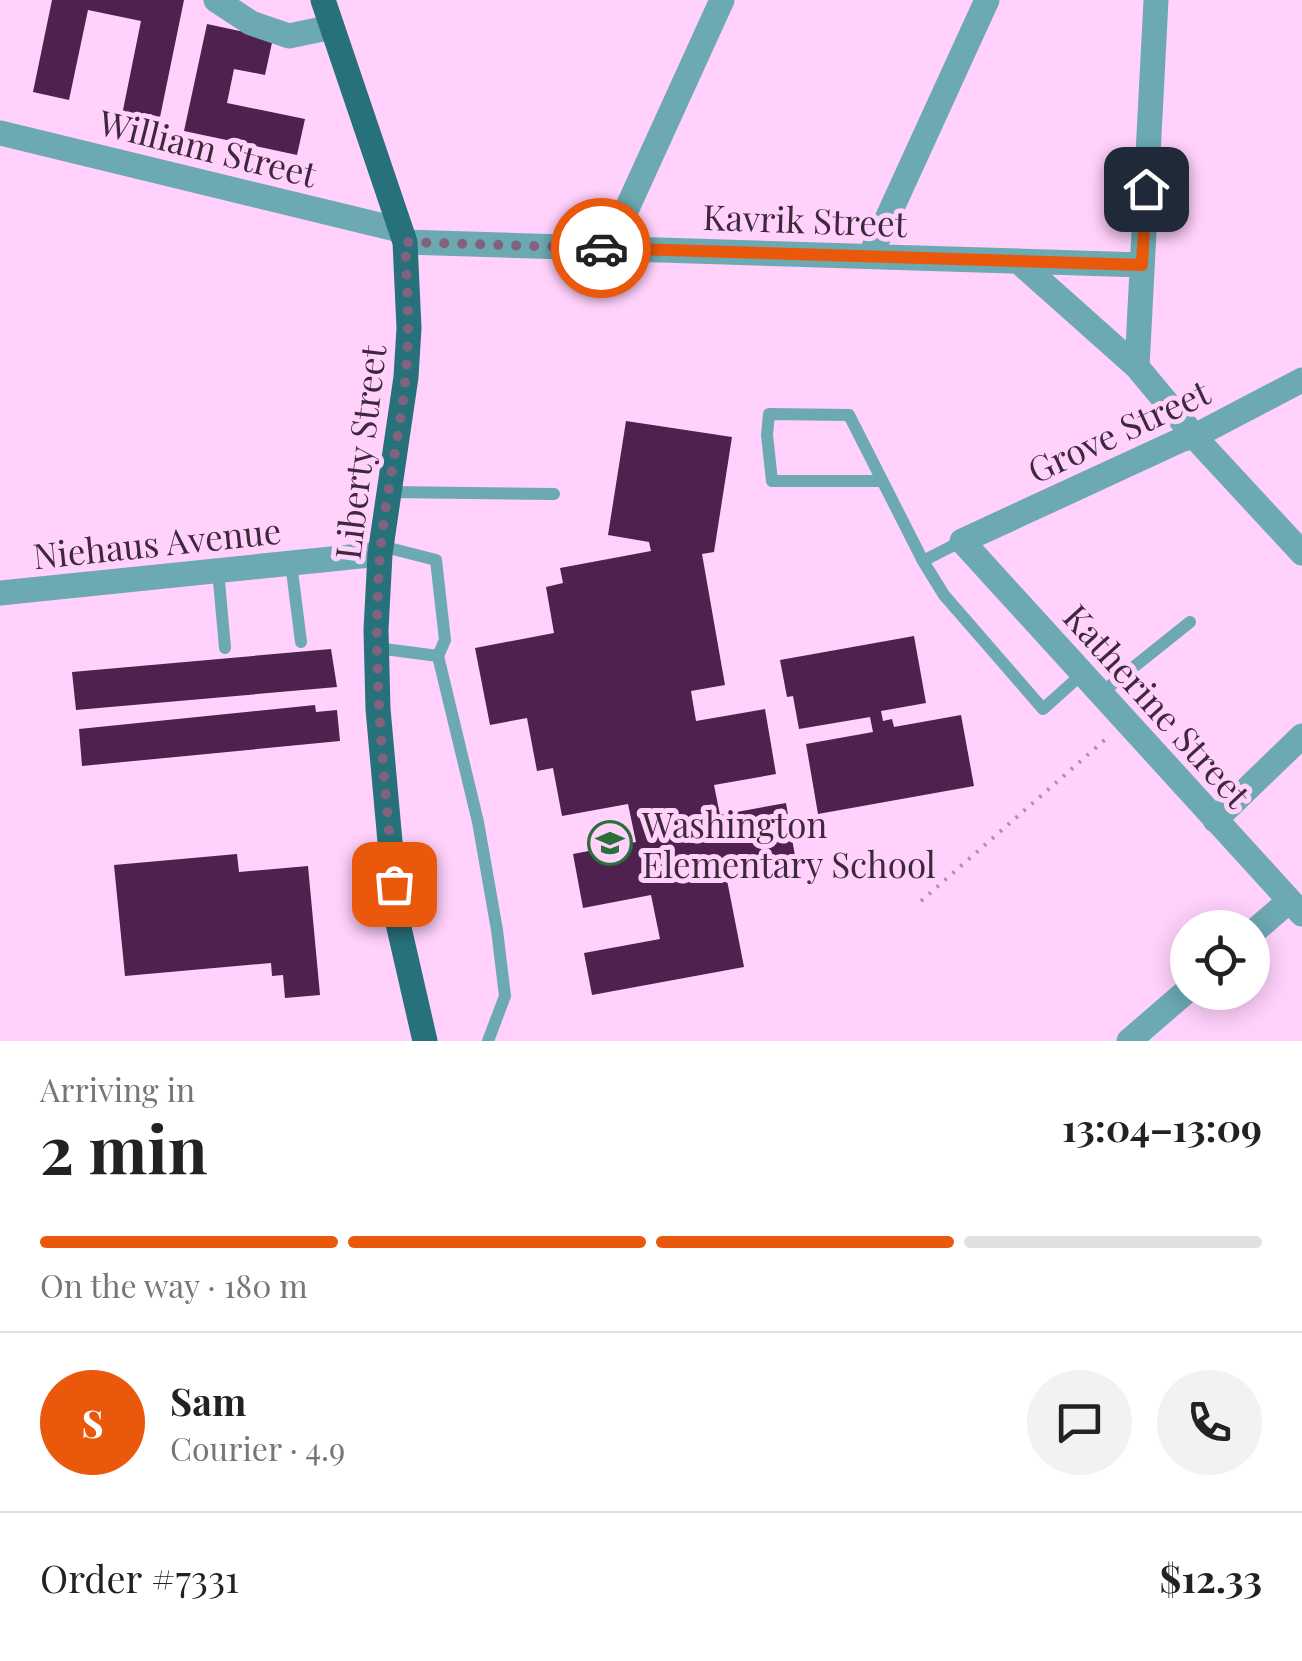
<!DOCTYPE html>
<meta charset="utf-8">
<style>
body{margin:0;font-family:"Playfair Display",serif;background:#f2f2f2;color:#222;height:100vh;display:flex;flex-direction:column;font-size:38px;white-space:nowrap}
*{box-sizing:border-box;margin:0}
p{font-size:32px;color:#767676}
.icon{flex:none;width:55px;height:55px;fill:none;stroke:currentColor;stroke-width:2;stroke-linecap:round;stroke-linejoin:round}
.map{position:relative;height:1041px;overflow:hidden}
.side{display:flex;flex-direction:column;background:#fff;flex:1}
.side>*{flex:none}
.controls{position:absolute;left:1170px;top:910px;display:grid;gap:20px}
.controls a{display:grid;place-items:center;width:100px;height:100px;border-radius:50%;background:#fff;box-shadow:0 5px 25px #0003;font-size:50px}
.pin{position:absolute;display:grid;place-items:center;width:85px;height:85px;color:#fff;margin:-42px;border-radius:20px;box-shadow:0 5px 15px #0006}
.courier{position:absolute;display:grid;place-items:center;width:100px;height:100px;margin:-50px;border:8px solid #ea580c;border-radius:50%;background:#fff;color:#222;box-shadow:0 2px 12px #0007}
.overview em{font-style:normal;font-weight:700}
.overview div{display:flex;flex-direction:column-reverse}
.overview{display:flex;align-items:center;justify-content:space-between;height:170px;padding:0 40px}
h1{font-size:65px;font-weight:700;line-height:75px}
.bar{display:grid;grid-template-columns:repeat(4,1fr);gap:15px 10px;align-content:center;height:120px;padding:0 40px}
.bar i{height:12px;border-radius:8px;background:#e0e0e0}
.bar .current{background:#ea580c}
.bar p{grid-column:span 4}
.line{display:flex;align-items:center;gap:25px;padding:0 40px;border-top:2px solid #e0e0e0}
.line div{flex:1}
.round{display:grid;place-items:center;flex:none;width:105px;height:105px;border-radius:52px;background:#f2f2f2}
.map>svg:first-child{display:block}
</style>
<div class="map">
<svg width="1302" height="1041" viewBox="0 0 1302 1041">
<rect width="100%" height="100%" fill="#ffd1fb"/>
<path fill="#4f214e" d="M52 0H184L159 122 122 115 141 21 88 10 69 100 33 92Z
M207 24 273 38 265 75 234 69 227 103 305 119 297 155 184 131Z
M626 421 732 437 714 552 702 554 725 685 691 691 696 721 765 709 776 774 714 785 720 815 786 803 797 868 727 880 744 967 592 995 584 953 660 939 651 895 583 908 573 854 636 842 628 804 562 816 553 768 537 771 527 718 490 725 475 648 554 633 546 587 563 583 560 568 651 551 649 542 608 535Z
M914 636 926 703 881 711 883 721 892 719 894 727 961 715 974 786 818 814 806 744 873 732 870 717 799 729 793 696 787 697 780 660Z
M331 649 337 687 76 710 72 672Z
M315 705 316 712 337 710 340 741 82 766 79 729Z
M237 854 239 872 308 866 320 995 285 998 283 975 272 976 271 963 125 976 114 865Z"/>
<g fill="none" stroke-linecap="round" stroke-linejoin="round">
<path stroke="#b08cad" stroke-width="4" stroke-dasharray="2.5 8" stroke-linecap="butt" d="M921 901 1108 737"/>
<path stroke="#6ca9b3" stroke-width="12" d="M881 481H772L767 435 769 414 849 415 923 561 962 541
M388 492 554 494
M381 546 436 560 445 640 438 656 478 822 497 930 505 996 488 1041
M923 561 944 595 1043 709 1082 674
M291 563 301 642
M218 570 225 648
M377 648 438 656
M1100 694 1190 622"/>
<path stroke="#6ca9b3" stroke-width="25" d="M216 0 251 23 289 36 332 27
M1156 0 1137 367 1202 445 1302 553
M0 133 400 230
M405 242 1142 265
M609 248 722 0
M870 256 987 0
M1018 261 1137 367
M1302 380 1195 436 1183 439 962 541 1302 914
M0 593 380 554
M1215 820 1302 736
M1252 933 1289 901
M1129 1041 1188 990"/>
<path stroke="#27717b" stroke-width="25" d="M323 0 405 242 409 328 406 377 380 554 376 630 378 709 397 919 425 1041"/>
</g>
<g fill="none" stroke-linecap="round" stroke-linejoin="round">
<path stroke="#82637f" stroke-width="10" stroke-dasharray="0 18" d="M394 884C384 774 371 665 380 555 385 494 401 434 406 373 410 329 407 286 405 242L601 248"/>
<path stroke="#ea580c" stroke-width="12" d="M601 248 1142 265 1146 189"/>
</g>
<defs>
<g id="school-ring" transform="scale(2.25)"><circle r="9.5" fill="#ffd1fb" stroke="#2b6f3a" stroke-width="1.5"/><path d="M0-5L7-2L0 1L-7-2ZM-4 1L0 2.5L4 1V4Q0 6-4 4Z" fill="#2b6f3a"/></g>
</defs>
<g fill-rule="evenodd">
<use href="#school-ring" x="610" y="843"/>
</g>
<g text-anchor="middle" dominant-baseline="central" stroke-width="10" stroke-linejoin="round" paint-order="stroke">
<g font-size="35" fill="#3e283c" stroke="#ffd1fb">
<text transform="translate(208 147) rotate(14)">William Street</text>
<text transform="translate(805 219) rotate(2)">Kavrik Street</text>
<text transform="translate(1118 430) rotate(-25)">Grove Street</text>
<text transform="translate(359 452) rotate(-83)">Liberty Street</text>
<text transform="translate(157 542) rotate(-6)">Niehaus Avenue</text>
<text transform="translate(1158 705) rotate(48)">Katherine Street</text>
</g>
<g font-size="35" fill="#3e283c" stroke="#ffd1fb" text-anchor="start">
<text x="642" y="823">Washington<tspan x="642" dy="40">Elementary School</tspan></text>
</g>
</g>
</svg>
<div class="controls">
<a><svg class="icon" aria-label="locate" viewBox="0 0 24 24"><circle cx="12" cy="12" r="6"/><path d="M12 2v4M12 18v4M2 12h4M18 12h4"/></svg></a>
</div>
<div class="pin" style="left:394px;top:884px;background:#ea580c"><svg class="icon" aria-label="bag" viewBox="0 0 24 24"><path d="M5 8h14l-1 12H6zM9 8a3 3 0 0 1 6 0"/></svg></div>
<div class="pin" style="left:1146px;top:189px;background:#1f2937"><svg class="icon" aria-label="home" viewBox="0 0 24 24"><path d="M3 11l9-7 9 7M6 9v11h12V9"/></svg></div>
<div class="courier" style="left:601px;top:248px"><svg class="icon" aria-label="car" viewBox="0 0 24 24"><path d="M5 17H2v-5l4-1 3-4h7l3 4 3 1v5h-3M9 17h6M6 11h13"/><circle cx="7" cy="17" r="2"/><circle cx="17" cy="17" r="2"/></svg></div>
</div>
<section class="side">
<div class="overview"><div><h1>2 min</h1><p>Arriving in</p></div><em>13:04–13:09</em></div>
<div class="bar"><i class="current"></i><i class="current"></i><i class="current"></i><i></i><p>On the way · 180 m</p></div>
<div class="line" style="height:180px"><b class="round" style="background:#ea580c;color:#fff">S</b><div><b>Sam</b><p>Courier · 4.9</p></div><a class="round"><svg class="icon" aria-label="chat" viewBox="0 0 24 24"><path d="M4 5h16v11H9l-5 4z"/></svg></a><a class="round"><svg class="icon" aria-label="phone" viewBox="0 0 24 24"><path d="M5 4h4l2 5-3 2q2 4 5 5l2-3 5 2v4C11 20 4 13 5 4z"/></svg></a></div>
<div class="line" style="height:130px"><div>Order #7331</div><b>$12.33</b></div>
</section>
